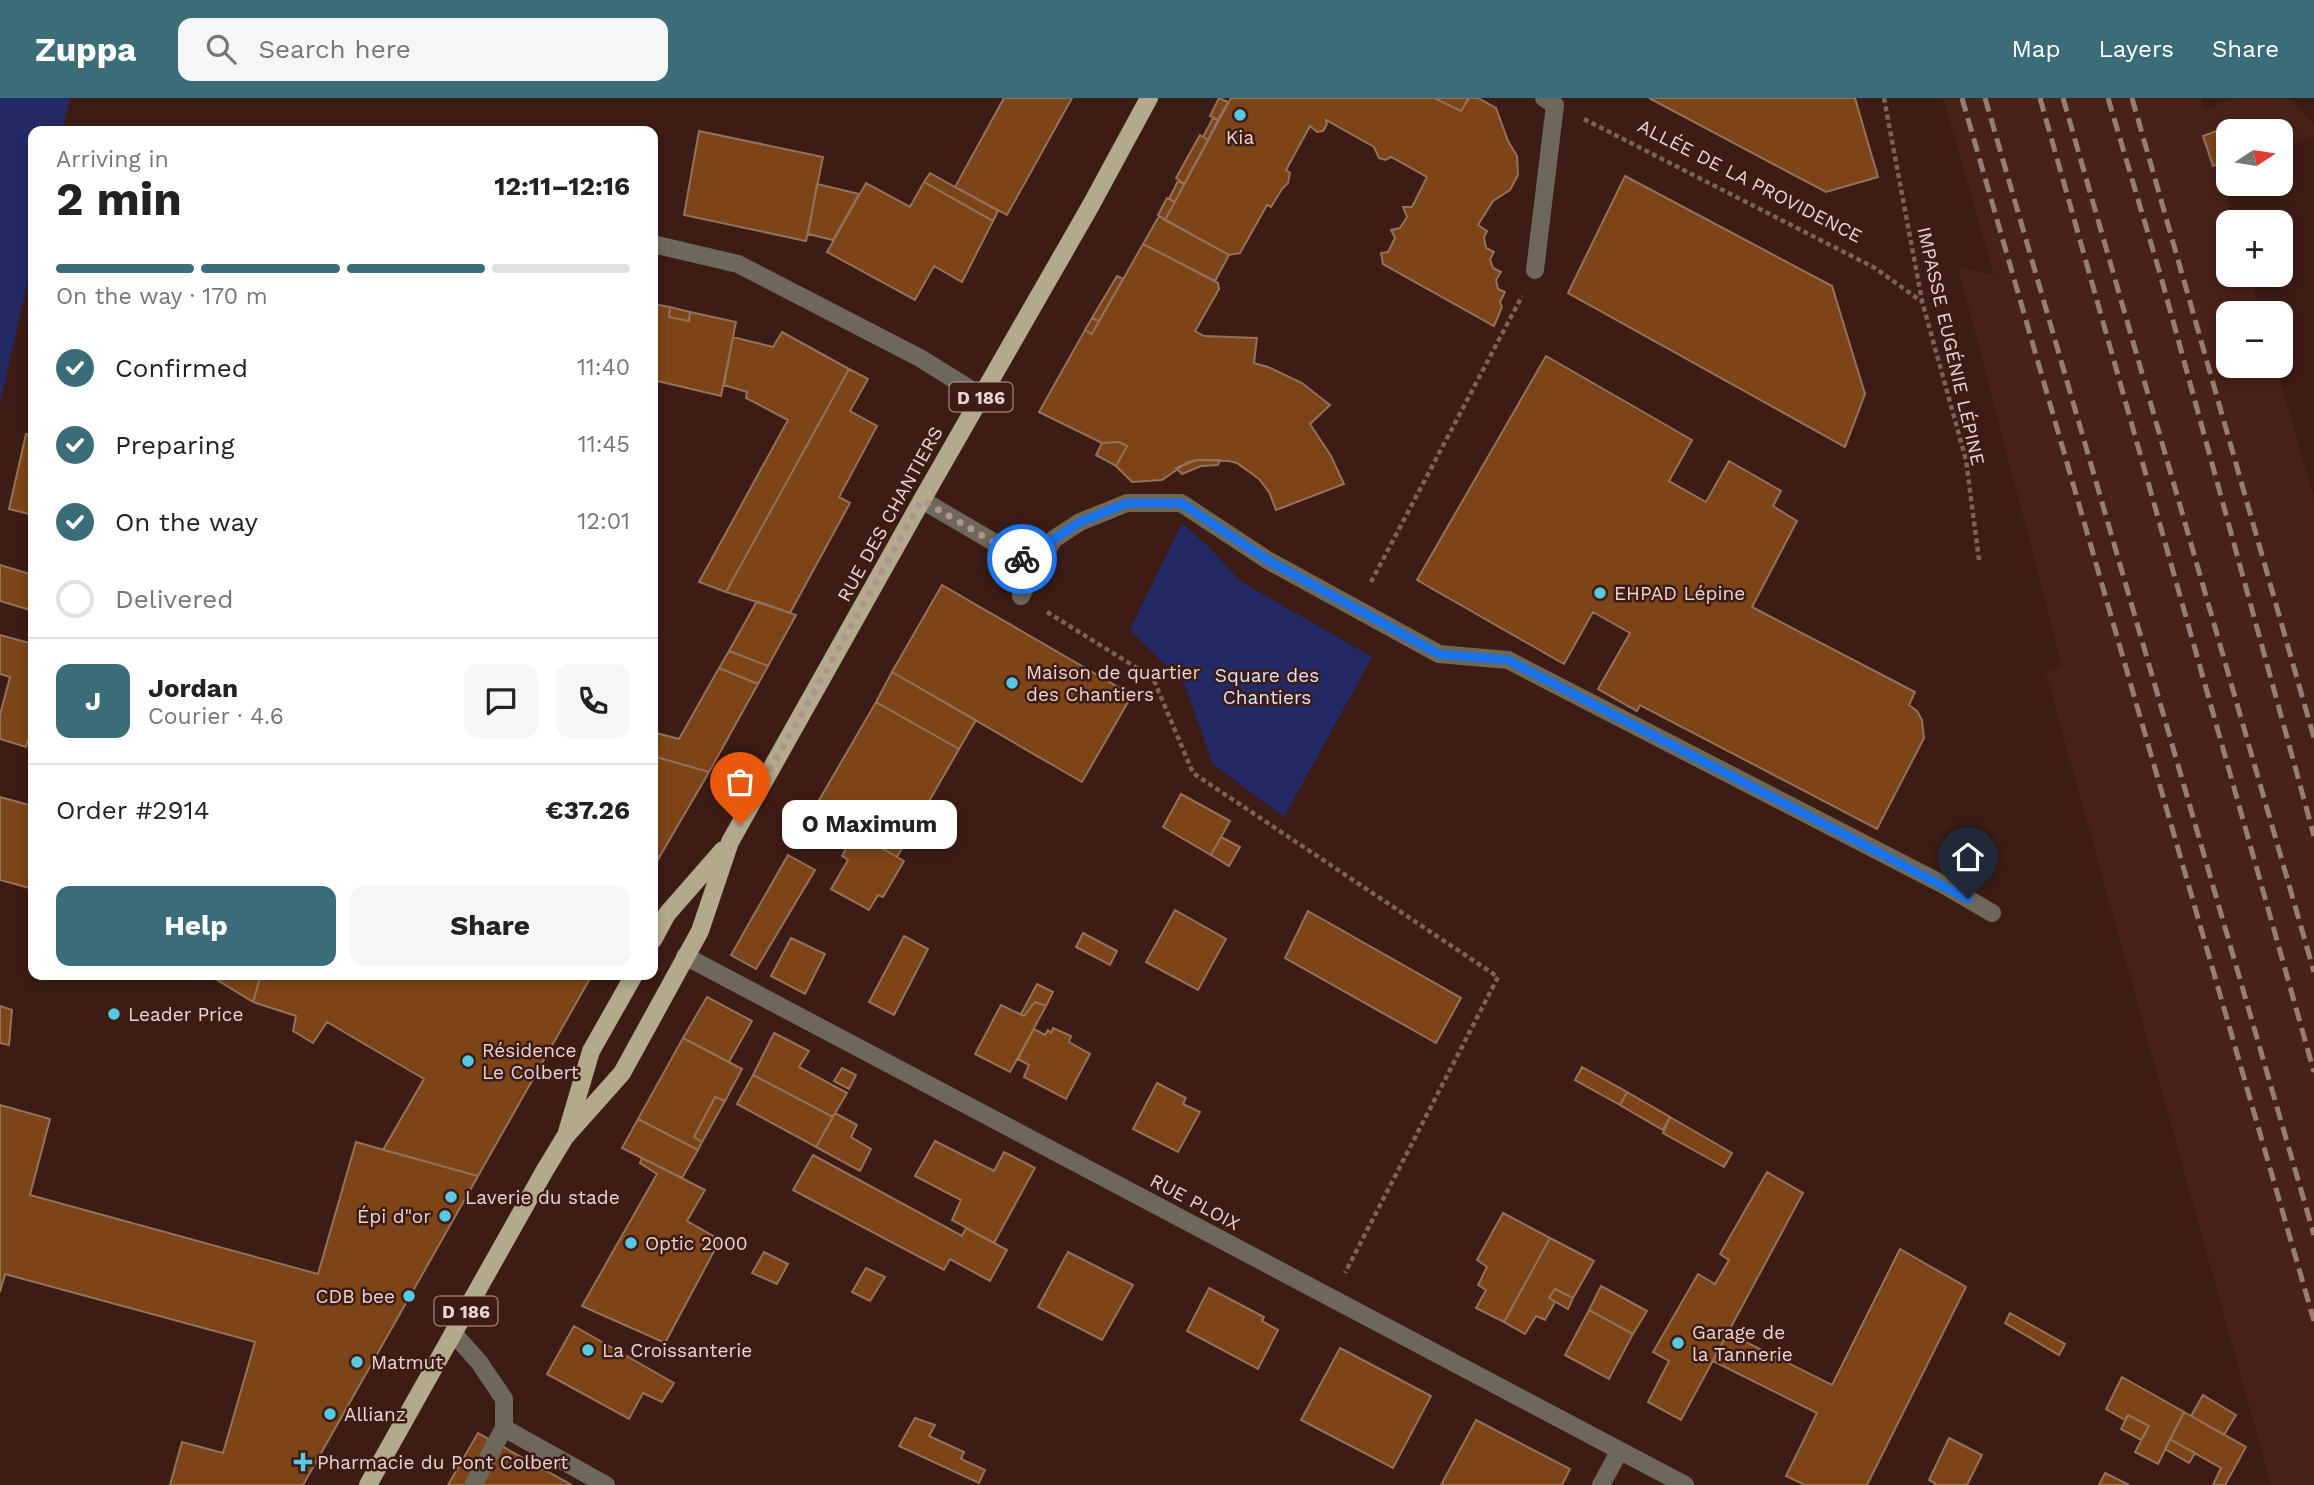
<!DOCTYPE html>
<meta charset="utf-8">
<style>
body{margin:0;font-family:"Work Sans",sans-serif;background:#f6f6f6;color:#222;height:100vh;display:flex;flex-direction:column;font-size:26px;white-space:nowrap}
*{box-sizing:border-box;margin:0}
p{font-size:23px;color:#767676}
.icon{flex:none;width:38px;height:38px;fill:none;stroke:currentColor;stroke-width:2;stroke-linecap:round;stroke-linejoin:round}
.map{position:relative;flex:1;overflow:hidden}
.sheet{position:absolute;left:28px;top:28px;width:630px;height:854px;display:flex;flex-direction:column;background:#fff;border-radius:14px;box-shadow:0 4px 10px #0003}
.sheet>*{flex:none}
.needle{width:46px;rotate:78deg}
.fabs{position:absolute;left:2216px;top:21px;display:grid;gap:14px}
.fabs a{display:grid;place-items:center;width:77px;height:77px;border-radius:14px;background:#fff;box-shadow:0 4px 10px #0003;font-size:35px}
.pin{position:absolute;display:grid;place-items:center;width:60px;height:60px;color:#fff;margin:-72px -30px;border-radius:50% 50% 50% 0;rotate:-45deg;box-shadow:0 0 7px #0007}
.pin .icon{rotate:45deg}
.courier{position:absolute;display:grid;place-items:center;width:70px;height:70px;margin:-35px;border:5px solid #1a73e8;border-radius:50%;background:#fff;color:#222;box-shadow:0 2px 9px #0007}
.bubble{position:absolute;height:49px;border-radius:14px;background:#fff;box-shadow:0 4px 10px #0003;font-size:23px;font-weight:700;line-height:49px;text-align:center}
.summary em{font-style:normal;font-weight:700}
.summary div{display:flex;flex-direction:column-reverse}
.summary{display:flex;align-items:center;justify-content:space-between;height:119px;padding:0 28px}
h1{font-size:46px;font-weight:700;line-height:52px}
.bar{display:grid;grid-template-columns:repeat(4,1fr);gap:10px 7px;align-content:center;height:84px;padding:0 28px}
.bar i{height:9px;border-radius:5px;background:#e0e0e0}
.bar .on{background:#3a6d78}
.bar p{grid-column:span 4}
.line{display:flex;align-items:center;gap:18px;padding:0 28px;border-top:2px solid #e0e0e0}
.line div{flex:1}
.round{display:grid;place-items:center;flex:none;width:74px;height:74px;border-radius:14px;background:#f6f6f6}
ol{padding:0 28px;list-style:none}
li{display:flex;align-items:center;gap:21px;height:77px}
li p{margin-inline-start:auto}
li .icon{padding:7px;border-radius:50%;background:#3a6d78;color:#fff;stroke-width:4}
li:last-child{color:#767676}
li i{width:38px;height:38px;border:4px solid #e0e0e0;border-radius:50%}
.button{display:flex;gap:14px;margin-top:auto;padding:14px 28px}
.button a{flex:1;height:80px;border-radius:14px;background:#3a6d78;color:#fff;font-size:28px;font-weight:700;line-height:80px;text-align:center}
.button a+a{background:#f6f6f6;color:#222}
header{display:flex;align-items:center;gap:42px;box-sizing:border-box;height:98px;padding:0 35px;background:#3a6d78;color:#fff}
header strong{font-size:33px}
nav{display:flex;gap:38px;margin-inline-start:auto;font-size:24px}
.search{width:490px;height:63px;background:#f6f6f6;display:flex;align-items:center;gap:18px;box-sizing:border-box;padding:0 24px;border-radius:14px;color:#767676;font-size:26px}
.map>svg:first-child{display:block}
</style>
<header>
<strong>Zuppa</strong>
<div class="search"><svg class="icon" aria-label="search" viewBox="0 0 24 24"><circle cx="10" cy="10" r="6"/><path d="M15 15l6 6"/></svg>Search here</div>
<nav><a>Map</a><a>Layers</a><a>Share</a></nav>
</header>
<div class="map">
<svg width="2314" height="1387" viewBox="0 0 2314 1387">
<rect width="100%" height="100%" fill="#3c1c15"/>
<path fill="#482118" d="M1943 0H2201L2205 12 2234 0H2283L2292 3 2314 26V38L2280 52V33H2228V73L2220 76 2234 124H2228V177H2249L2260 215H2228V268H2276L2314 400V1387H2271L2046 576 2062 568 1958 169 1994 177Z"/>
<path fill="#232a66" d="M0 0H70L62 33H33V159L0 305Z
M1182 425 1207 447 1240 483 1372 559 1284 719 1213 666 1184 585 1130 532Z"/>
<path fill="#7d4417" stroke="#93725c" stroke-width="2" d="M1004 0H1072L1007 117 955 89Z
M1219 0 1228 4 1218 22 1210 18Z
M1231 0H1434L1461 13 1469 0H1478L1496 10 1508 43 1517 58 1518 77 1510 92 1493 103 1478 127 1487 133 1484 139 1486 150 1494 154 1490 161 1493 170 1501 174 1496 182 1498 191 1505 194 1500 204 1502 209 1494 228 1383 166 1381 155 1388 154 1395 140 1391 132 1400 130 1407 119 1403 109H1412L1427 79 1391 59 1385 62 1379 60 1374 49 1326 22 1327 26 1323 33 1317 34 1310 28 1286 72 1290 75 1288 85 1282 91 1271 109 1267 107 1240 155 1229 157 1165 122Z
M1434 0H1466L1468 1 1461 13Z
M1649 0H1855L1878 79 1826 94Z
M1213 20 1218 22 1208 42 1203 39Z
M2219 32 2228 63 2213 68 2203 38Z
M699 33 823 59 806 143 684 117Z
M1200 37 1208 42 1184 86 1176 80Z
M930 75 998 113 993 123 924 84Z
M1625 78 1832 188 1865 296 1845 349 1568 195Z
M1178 83 1184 86 1175 104 1169 101Z
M924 84 993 123 962 184 934 168 915 202 827 154 866 85 910 109Z
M817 86 859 96 833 142 808 136Z
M1167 100 1175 104 1165 122 1158 117Z
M1159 118 1229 157 1215 183 1143 146Z
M1143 146 1218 185 1219 191 1195 233 1204 238 1257 240 1254 265 1268 269 1302 285 1330 307 1310 326 1331 358 1344 386 1276 412 1269 394 1259 381 1237 365 1229 363 1197 362 1188 364 1162 382 1132 384 1116 368 1127 348 1119 344 1102 345 1039 314 1085 232 1092 236Z
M1117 178 1123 181 1099 223 1092 220Z
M653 206 670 209 669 219 689 223 690 214 736 224 721 298 653 282Z
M670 209 690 214 689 223 669 219Z
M1092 220 1099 223 1092 236 1085 232Z
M782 234 849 271 726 494 699 484 788 322 746 300 747 294 724 287 733 239 773 249Z
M1546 258 1692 342 1669 383 1706 404 1729 363 1781 393 1773 408 1797 423 1752 509 1915 594 1909 607 1917 613 1922 622 1924 640 1877 731 1640 607 1637 613 1598 591 1630 535 1593 514 1564 566 1417 482Z
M849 271 868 281 850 313 877 328 839 399 850 405 790 515 726 494Z
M26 336 33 338V417L9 411Z
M1119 344 1127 348 1116 368 1096 357 1102 345Z
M1197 362H1220L1218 367 1201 368 1182 376 1176 370Z
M0 467 33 477V513L0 503Z
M942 487 1132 597 1082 684 892 574Z
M757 503 796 517 768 568 729 553Z
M0 537 33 546V624L26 649 0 641V617L10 579 0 576Z
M729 553 768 568 758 586 719 570Z
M719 570 758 586 709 674 653 658V634L679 641Z
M892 574 976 622 959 651 876 604Z
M876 604 959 651 897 759 814 711Z
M653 658 709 674 653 770Z
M1181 696 1230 723 1211 757 1163 729Z
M0 699 33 708V791L0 782Z
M855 735 904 763 883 799 878 797 869 812 831 791 848 762 842 758Z
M1221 739 1240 749 1229 768 1211 757Z
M788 757 815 772 756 871 731 857Z
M1175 812 1226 841 1198 892 1146 864Z
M1308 813 1461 900 1436 945 1285 860Z
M1083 835 1117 853 1110 867 1076 849Z
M904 838 928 851 894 917 869 904Z
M791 840 825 856 805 896 771 878Z
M215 877H261L253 904 214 880Z
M261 877H592L478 1078 383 1052 424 981 327 924 313 945 293 933 296 918 253 904Z
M1037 886 1053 894 1046 908 1035 904 1024 918 1021 916Z
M707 899 752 923 729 964 683 940Z
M1035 904 1046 908 1010 974 975 956 1001 907 1024 918Z
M0 908 12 912 9 947 0 945Z
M1053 930 1071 938 1069 944 1090 956 1066 1001 1024 979 1029 967 1018 961 1034 931 1045 937 1048 932 1051 935Z
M774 935 809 953 799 969 847 995 833 1019 753 977Z
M683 940 742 971 725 1003 715 999 694 1039 702 1044 698 1052 638 1021Z
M1582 969 1627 994 1620 1007 1575 982Z
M842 970 856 977 849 991 834 983Z
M753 977 833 1019 816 1049 737 1006Z
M1157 985 1186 1000 1183 1006 1200 1014 1178 1054 1133 1031Z
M1627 994 1670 1019 1663 1032 1620 1007Z
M715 999 725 1003 702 1044 694 1039Z
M0 1007 50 1021 30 1097 318 1176 356 1044 478 1078 303 1387H170L182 1344 223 1355 255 1244 5 1176 0 1194Z
M835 1015 857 1027 851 1039 871 1051 860 1073 816 1049Z
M1670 1019 1732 1055 1724 1069 1663 1035Z
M638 1021 698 1052 682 1080 622 1050Z
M935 1043 994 1073 1004 1054 1035 1070 994 1145 952 1122 961 1102 915 1078Z
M813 1057 962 1138 966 1130 1007 1152 990 1183 950 1161 944 1172 793 1092Z
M642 1060 705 1092 687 1123 720 1142 665 1245 582 1208 657 1076 640 1065Z
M1767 1074 1803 1095 1681 1322 1648 1304 1669 1263 1653 1254 1698 1176 1715 1186 1729 1162 1720 1156Z
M1503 1115 1550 1140 1504 1224 1476 1210 1486 1192 1478 1187 1487 1169 1477 1162Z
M1550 1140 1594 1163 1573 1200 1555 1191 1549 1200 1555 1204 1545 1222 1536 1218 1525 1236 1504 1224Z
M1900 1151 1966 1189 1867 1387H1805L1786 1378 1817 1315 1713 1263 1728 1235 1832 1287Z
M764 1154 788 1166 777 1186 752 1175Z
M1068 1154 1133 1187 1102 1242 1038 1209Z
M866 1170 885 1179 870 1203 852 1194Z
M1601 1188 1647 1213 1633 1236 1589 1212Z
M1209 1190 1264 1219 1262 1223 1278 1232 1258 1271 1187 1233Z
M1555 1191 1573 1200 1568 1211 1549 1200Z
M1589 1212 1633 1236 1609 1281 1565 1257Z
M2010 1215 2065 1246 2059 1257 2005 1225Z
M574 1228 674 1285 662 1304 643 1295 629 1321 547 1276Z
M1340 1250 1431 1298 1393 1370 1301 1322Z
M2122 1279 2184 1314 2158 1366 2135 1354 2149 1328 2128 1317 2125 1322 2106 1311Z
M2203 1297 2236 1317 2224 1337 2191 1318Z
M2184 1314 2246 1349 2225 1387H2213L2221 1370 2170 1341Z
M2128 1317 2149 1328 2141 1342 2121 1331Z
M915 1320 935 1327 929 1338 964 1354 961 1361 985 1372 979 1385 899 1348Z
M1476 1322 1570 1371 1562 1387H1441Z
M478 1335 572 1387H448Z
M1949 1340 1982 1357 1967 1387H1934L1935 1385 1929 1382Z
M2170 1341 2195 1355 2189 1365 2165 1351Z
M2105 1375 2129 1387H2099Z"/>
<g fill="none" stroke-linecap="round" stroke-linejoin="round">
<path stroke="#7d605a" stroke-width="4.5" stroke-dasharray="5 3.5" stroke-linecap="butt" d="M1884 0 1922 203 1966 362 1979 462
M1584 21 1875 170 1921 203
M1371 484 1522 198
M1047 514 1153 580 1193 675 1498 879 1345 1175"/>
<path stroke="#6d6859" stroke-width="18" d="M653 146 738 166 920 260 981 298
M1535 172 1555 7 1544 0
M922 402 1036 469 1021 498
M1036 469 1054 441 1080 424 1127 405H1181L1269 463 1439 556 1508 562 1944 787 1992 815
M685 858 1685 1387
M453 1235 479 1264 504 1301V1330L473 1387
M504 1330 606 1387
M1601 1387 1619 1354"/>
<path stroke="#b3aa8b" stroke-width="18" d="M653 842 667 816 723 752
M567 1034 591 953 634 877
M368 1387 545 1072 565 1039 622 975 700 833 730 744 922 402 1091 107 1149 0"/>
<path stroke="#987d77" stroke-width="5" stroke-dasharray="14 7" stroke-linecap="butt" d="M1962 0 2314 1223
M1985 0 2314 1137
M2040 0 2314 974
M2063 0 2314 874
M2108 0 2161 179 2314 738
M2132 0 2314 640"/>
</g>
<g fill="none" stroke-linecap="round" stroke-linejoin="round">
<path stroke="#ae948f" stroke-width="7" stroke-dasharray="0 12.6" d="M740 726 922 402 1022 461"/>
<path stroke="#1a73e8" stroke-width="9" d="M1022 461 1036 469 1054 441 1080 424 1127 405H1181L1269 463 1439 556 1508 562 1968 801"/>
</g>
<g fill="#57c9e2" stroke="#3c1c15" stroke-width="2.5">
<circle cx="1240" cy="17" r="7"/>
<circle cx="1600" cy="495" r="7"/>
<circle cx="1012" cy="585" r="7"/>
<circle cx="114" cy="916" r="7"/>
<circle cx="468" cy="963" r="7"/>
<circle cx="451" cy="1099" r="7"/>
<circle cx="445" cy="1118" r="7"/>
<circle cx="631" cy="1145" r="7"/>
<circle cx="409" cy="1198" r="7"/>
<circle cx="1678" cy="1245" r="7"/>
<circle cx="588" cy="1252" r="7"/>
<circle cx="357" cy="1264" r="7"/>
<circle cx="330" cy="1316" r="7"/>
<path d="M299.5 1353.5h7v7h7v7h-7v7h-7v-7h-7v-7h7z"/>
</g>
<g text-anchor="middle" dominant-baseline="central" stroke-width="5" stroke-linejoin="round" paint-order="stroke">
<g fill="#3c1c15" stroke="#b79e98" stroke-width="2">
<rect x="949.5" y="284.5" width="63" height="29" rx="5"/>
<rect x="434.5" y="1198.5" width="63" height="29" rx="5"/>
</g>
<g font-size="18" font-weight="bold" fill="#ecd5d0">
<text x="981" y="299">D 186</text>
<text x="466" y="1213">D 186</text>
</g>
<g font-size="19" fill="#ecd5d0" stroke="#3c1c15" text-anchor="start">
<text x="1240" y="39" text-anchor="middle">Kia</text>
<text x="1614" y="495">EHPAD Lépine</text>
<text x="1026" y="574">Maison de quartier<tspan x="1026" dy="22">des Chantiers</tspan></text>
<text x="128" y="916">Leader Price</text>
<text x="482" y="952">Résidence<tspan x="482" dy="22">Le Colbert</tspan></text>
<text x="465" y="1099">Laverie du stade</text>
<text x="431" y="1118" text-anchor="end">Épi d"or</text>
<text x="645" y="1145">Optic 2000</text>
<text x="395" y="1198" text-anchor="end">CDB bee</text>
<text x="1692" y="1234">Garage de<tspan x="1692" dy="22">la Tannerie</tspan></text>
<text x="602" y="1252">La Croissanterie</text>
<text x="371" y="1264">Matmut</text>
<text x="344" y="1316">Allianz</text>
<text x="317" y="1364">Pharmacie du Pont Colbert</text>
</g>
<g font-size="19" fill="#ecd5d0" stroke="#3c1c15">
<text transform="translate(1750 83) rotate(27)">ALLÉE DE LA PROVIDENCE</text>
<text transform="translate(1951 248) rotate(77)">IMPASSE EUGÉNIE LÉPINE</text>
<text transform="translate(890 416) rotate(-61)">RUE DES CHANTIERS</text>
<text transform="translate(1195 1104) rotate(28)">RUE PLOIX</text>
</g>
<g font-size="19" fill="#dbe3fe" stroke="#3c1c15">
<text x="1267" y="577">Square des<tspan x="1267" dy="22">Chantiers</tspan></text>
</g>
</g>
</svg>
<div class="fabs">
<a><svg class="needle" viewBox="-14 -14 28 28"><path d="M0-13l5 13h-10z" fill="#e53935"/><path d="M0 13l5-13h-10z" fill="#767676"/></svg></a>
<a>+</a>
<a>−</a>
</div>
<div class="pin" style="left:740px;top:726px;background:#ea580c"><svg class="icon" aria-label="bag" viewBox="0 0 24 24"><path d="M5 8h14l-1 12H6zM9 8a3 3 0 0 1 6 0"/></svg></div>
<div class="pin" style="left:1968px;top:801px;background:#1f2937"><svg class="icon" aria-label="home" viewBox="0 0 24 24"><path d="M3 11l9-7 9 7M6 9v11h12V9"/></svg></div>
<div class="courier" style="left:1022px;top:461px"><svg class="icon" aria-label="bike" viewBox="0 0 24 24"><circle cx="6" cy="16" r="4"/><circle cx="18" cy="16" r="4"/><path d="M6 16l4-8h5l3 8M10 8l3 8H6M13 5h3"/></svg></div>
<div class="bubble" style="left:782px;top:702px;width:175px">O Maximum</div>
<section class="sheet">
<div class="summary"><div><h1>2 min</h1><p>Arriving in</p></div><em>12:11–12:16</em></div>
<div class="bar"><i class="on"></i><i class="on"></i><i class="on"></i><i></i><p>On the way · 170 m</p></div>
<ol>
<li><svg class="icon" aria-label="check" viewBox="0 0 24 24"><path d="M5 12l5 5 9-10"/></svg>Confirmed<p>11:40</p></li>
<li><svg class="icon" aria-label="check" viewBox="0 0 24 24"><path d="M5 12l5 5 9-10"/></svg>Preparing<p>11:45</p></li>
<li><svg class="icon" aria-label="check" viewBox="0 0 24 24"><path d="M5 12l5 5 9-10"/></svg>On the way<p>12:01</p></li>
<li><i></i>Delivered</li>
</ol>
<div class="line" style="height:126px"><b class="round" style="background:#3a6d78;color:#fff">J</b><div><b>Jordan</b><p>Courier · 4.6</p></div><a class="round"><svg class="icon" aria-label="chat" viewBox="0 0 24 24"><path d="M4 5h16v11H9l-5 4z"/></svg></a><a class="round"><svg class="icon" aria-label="phone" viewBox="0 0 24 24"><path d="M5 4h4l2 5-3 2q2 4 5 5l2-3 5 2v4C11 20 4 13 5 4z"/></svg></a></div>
<div class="line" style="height:91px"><div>Order #2914</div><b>€37.26</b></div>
<div class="button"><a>Help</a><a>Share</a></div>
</section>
</div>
